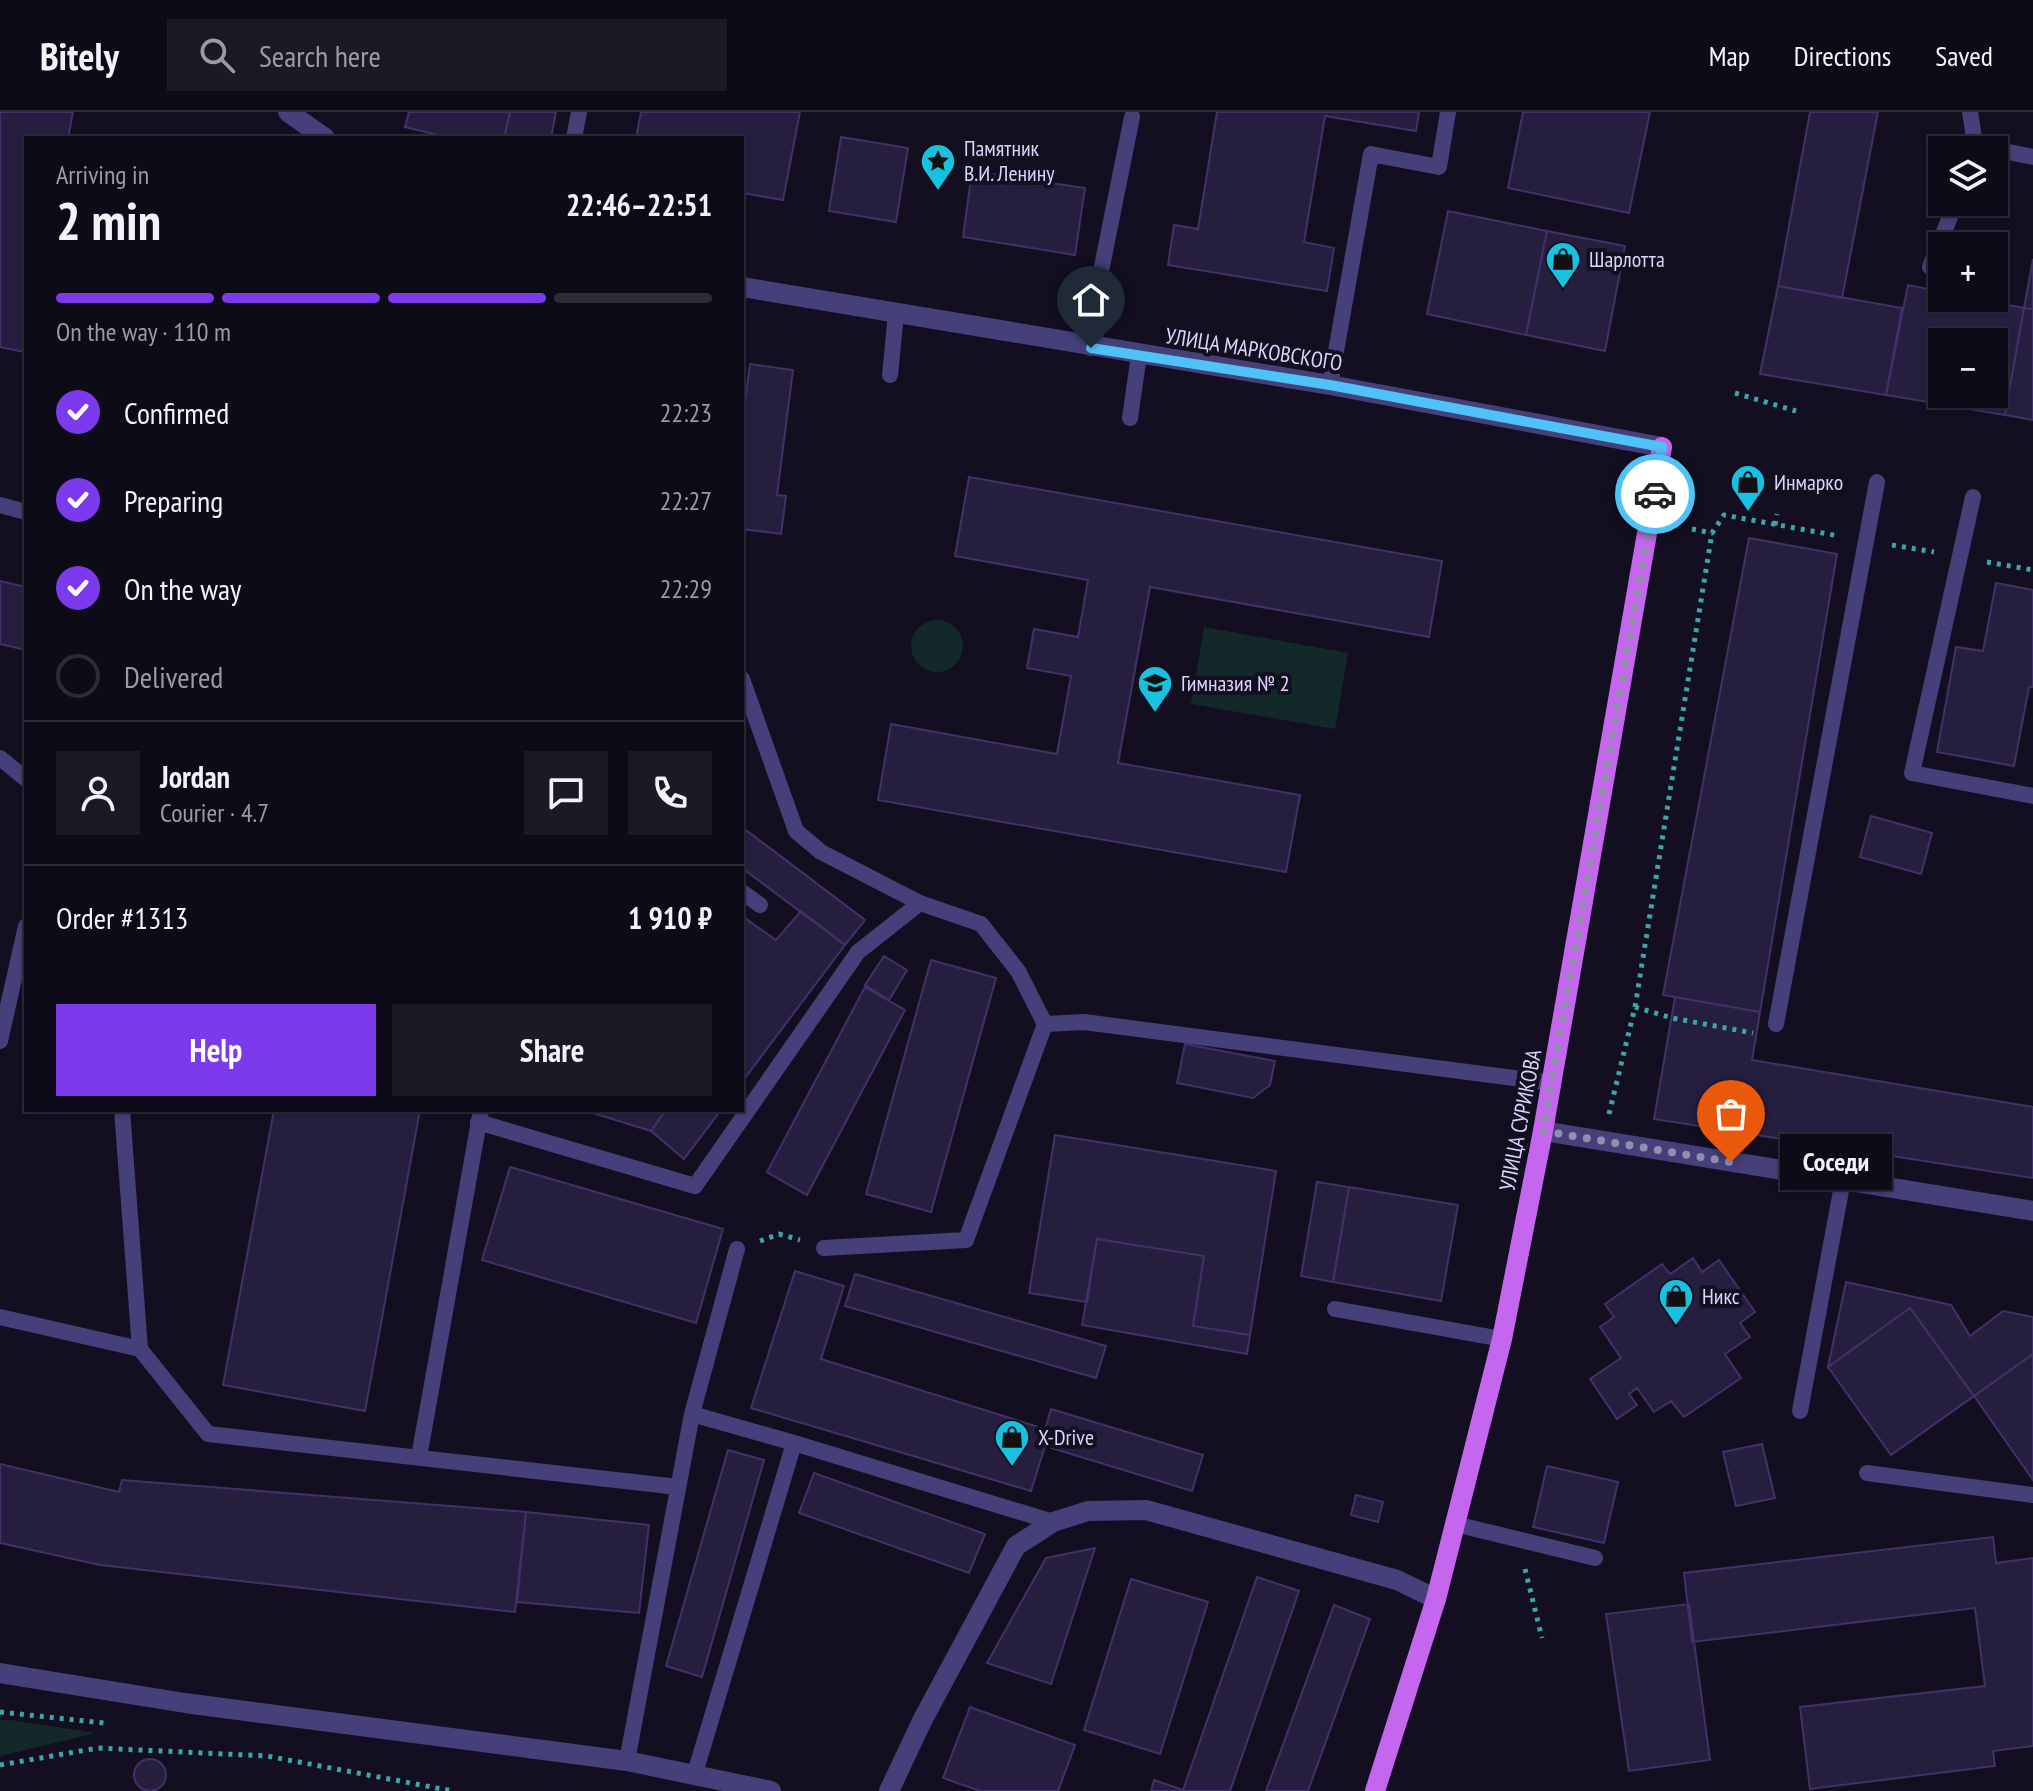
<!DOCTYPE html>
<meta charset="utf-8">
<style>
body{margin:0;font-family:"PT Sans Narrow",sans-serif;background:#1c1925;color:#f1f3f6;height:100vh;display:flex;flex-direction:column;font-size:30px;white-space:nowrap}
*{box-sizing:border-box;margin:0}
p{font-size:26px;color:#9b9ba2}
.icon{flex:none;width:44px;height:44px;fill:none;stroke:currentColor;stroke-width:2;stroke-linecap:round;stroke-linejoin:round}
.map{position:relative;flex:1;overflow:hidden}
.drawer{position:absolute;left:24px;top:24px;width:720px;height:976px;display:flex;flex-direction:column;background:#0e0b18;border-radius:0px;box-shadow:0 2px 6px #0004,0 0 0 2px #2e2b37}
.drawer>*{flex:none}
.tools{position:absolute;left:1928px;top:24px;display:grid;gap:16px}
.tools a{display:grid;place-items:center;width:80px;height:80px;border-radius:0px;background:#0e0b18;box-shadow:0 2px 6px #0004,0 0 0 2px #2e2b37;font-size:40px}
.pin{position:absolute;display:grid;place-items:center;width:68px;height:68px;color:#fff;margin:-82px -34px;border-radius:50% 50% 50% 0;rotate:-45deg;box-shadow:0 0 8px #0007}
.pin .icon{rotate:45deg}
.courier{position:absolute;display:grid;place-items:center;width:80px;height:80px;margin:-40px;border:6px solid #4fc3f7;border-radius:50%;background:#fff;color:#222;box-shadow:0 2px 10px #0007}
.bubble{position:absolute;height:56px;border-radius:0px;background:#0e0b18;box-shadow:0 2px 6px #0004,0 0 0 2px #2e2b37;font-size:26px;font-weight:700;line-height:56px;text-align:center}
.head em{font-style:normal;font-weight:700}
.head div{display:flex;flex-direction:column-reverse}
.head{display:flex;align-items:center;justify-content:space-between;height:136px;padding:0 32px}
h1{font-size:52px;font-weight:700;line-height:60px}
.bar{display:grid;grid-template-columns:repeat(4,1fr);gap:12px 8px;align-content:center;height:96px;padding:0 32px}
.bar i{height:10px;border-radius:6px;background:#2e2b37}
.bar .selected{background:#7c3aed}
.bar p{grid-column:span 4}
.line{display:flex;align-items:center;gap:20px;padding:0 32px;border-top:2px solid #2e2b37}
.line div{flex:1}
.round{display:grid;place-items:center;flex:none;width:84px;height:84px;border-radius:0px;background:#1c1925}
ol{padding:0 32px;list-style:none}
li{display:flex;align-items:center;gap:24px;height:88px}
li p{margin-inline-start:auto}
li .icon{padding:8px;border-radius:50%;background:#7c3aed;color:#fff;stroke-width:4}
li:last-child{color:#9b9ba2}
li i{width:44px;height:44px;border:4px solid #2e2b37;border-radius:50%}
.cta{display:flex;gap:16px;margin-top:auto;padding:16px 32px}
.cta a{flex:1;height:92px;border-radius:0px;background:#7c3aed;color:#fff;font-size:32px;font-weight:700;line-height:92px;text-align:center}
.cta a+a{background:#1c1925;color:#f1f3f6}
header{display:flex;align-items:center;gap:48px;box-sizing:border-box;height:112px;padding:0 40px;background:#0e0b18;border-bottom:2px solid #2e2b37}
header strong{font-size:38px}
nav{display:flex;gap:44px;margin-inline-start:auto;font-size:28px}
.search{width:560px;height:72px;background:#1c1925;display:flex;align-items:center;gap:20px;box-sizing:border-box;padding:0 28px;border-radius:0px;color:#9b9ba2;font-size:30px}
.map>svg:first-child{display:block}
</style>
<header>
<strong>Bitely</strong>
<div class="search"><svg class="icon" aria-label="search" viewBox="0 0 24 24"><circle cx="10" cy="10" r="6"/><path d="M15 15l6 6"/></svg>Search here</div>
<nav><a>Map</a><a>Directions</a><a>Saved</a></nav>
</header>
<div class="map">
<svg width="2033" height="1679" viewBox="0 0 2033 1679">
<rect width="100%" height="100%" fill="#130f20"/>
<path fill="#132929" d="M911 534a26 26 0 1 1 52 0a26 26 0 1 1-52 0Z
M1204 515 1348 541 1335 617 1191 592Z
M0 1608H10L96 1621 0 1644Z"/>
<path fill="#261e3f" stroke="#403268" stroke-width="2" fill-rule="evenodd" d="M0 0H73L68 26H26L24 240 0 235Z
M409 0H510L504 26H450L405 15Z
M510 0H556L551 26H504Z
M641 0H800L783 88 742 81V26H636Z
M1217 0H1419L1416 19 1325 4 1304 130 1334 136 1327 179 1168 153 1174 113 1198 117Z
M1523 0H1650L1629 101 1508 76Z
M1810 0H1878L1842 186 1778 174Z
M841 25 908 36 896 110 829 99Z
M972 59 1085 76 1075 143 963 125Z
M1448 99 1547 119 1526 223 1427 202Z
M1547 119 1625 134 1605 239 1526 223Z
M2033 147V197L2024 196Z
M1908 173 1942 180V186H1974L2024 196 2005 303 1886 283ZM1942 230H1994V282H1942Z
M1778 174 1902 196 1886 283 1760 262Z
M2024 196 2033 197V308L2005 303Z
M750 252 793 258 777 383 786 384 781 422 742 417V316Z
M969 365 1442 449 1429 525 1150 475 1118 651 1300 683 1286 760 878 688 891 612 1057 642 1071 564 1027 556 1034 517 1078 525 1088 468 955 444Z
M1749 426 1837 442 1760 900 1663 883Z
M0 469 26 475V538L0 532Z
M1996 471 2033 478V575H2029L2014 654 1937 640 1956 535 1983 539Z
M1871 704 1932 721 1921 762 1860 745Z
M742 715 865 808 845 833 742 756Z
M801 799 845 833 742 970V804L776 828Z
M884 844 907 858 889 888 865 873Z
M931 848 996 866 931 1100 866 1082Z
M865 875 905 898 807 1083 767 1060Z
M1675 885 1760 900 1752 948 2033 995V1066L1654 1007Z
M1185 932 1275 949 1270 973 1253 986 1177 971Z
M274 998H420L365 1299 223 1273Z
M583 998H666L651 1019Z
M666 998H721L684 1047 651 1019Z
M1055 1023 1276 1059 1250 1223 1193 1214 1204 1144 1097 1127 1087 1190 1029 1181Z
M510 1055 723 1117 696 1211 482 1148Z
M1317 1070 1349 1075 1333 1170 1301 1164Z
M1349 1075 1458 1093 1441 1189 1333 1170Z
M1097 1127 1204 1144 1193 1214 1250 1223 1247 1242 1082 1213Z
M1693 1146 1702 1160 1719 1148 1755 1200 1740 1211 1750 1225 1725 1242 1741 1266 1684 1305 1671 1289 1654 1300 1637 1276 1629 1282 1637 1293 1617 1307 1590 1267 1621 1246 1600 1215 1614 1205 1605 1192 1662 1152 1670 1162Z
M795 1159 844 1174 821 1247 1045 1317 1051 1297 1203 1343 1192 1379 1045 1334 1031 1379 751 1296Z
M855 1162 1106 1234 1096 1266 845 1194Z
M1846 1170 1951 1193 1970 1224 2003 1199 2033 1205V1242L1974 1284 1910 1196 1828 1255Z
M1910 1196 1974 1284 1891 1343 1828 1255Z
M2033 1242V1368L1974 1284Z
M1762 1332 1775 1386 1736 1394 1723 1340Z
M728 1338 764 1348 702 1565 666 1554Z
M0 1352 119 1380 122 1368 526 1400 515 1500 100 1453 0 1431Z
M1547 1354 1618 1370 1604 1431 1533 1415Z
M814 1361 985 1422 969 1461 799 1401Z
M1356 1383 1383 1390 1378 1410 1351 1403Z
M526 1400 649 1413 639 1501 517 1490Z
M1993 1425 1996 1451 2033 1446V1634L1993 1639 1995 1654 1810 1677 1800 1595 1985 1574 1975 1496 1692 1530 1684 1461Z
M1095 1436 1051 1572 987 1551 1046 1446Z
M1257 1465 1299 1479 1230 1679H1151L1154 1668 1183 1678Z
M1131 1467 1208 1490 1160 1642 1084 1618Z
M1689 1492 1710 1648 1629 1659 1606 1502Z
M1334 1493 1370 1507 1308 1679H1266Z
M970 1595 1075 1633 1058 1679H980L943 1666Z
M134 1663a16 16 0 1 1 32 0a16 16 0 1 1-32 0Z"/>
<g fill="none" stroke-linecap="round" stroke-linejoin="round">
<path stroke="#3ba6a6" stroke-width="5" stroke-dasharray="4 6" stroke-linecap="butt" d="M1735 281 1796 299
M1775 413 1777 402
M1692 417 1712 421 1724 403 1839 424
M1892 433 1934 440
M1987 450 2033 458
M1635 895 1672 906 1753 921
M1609 1002 1635 895 1712 421
M760 1129 779 1122 800 1128
M1525 1457 1542 1526
M0 1600 104 1611
M0 1653 98 1636 267 1644 453 1679"/>
<path stroke="#453f7a" stroke-width="16" d="M1970 0 1976 38
M574 26 579 0
M1978 34 2033 45
M1930 155 1956 90
M1091 236 1095 189 1132 5
M890 263 896 202
M1330 273 1371 42 1439 55 1448 0
M1130 306 1139 243
M1973 385 1912 661 2033 684
M0 393 26 400
M742 567 796 719 821 740 920 791 981 812 1018 859 1045 912
M0 646 26 667
M742 780 760 793
M1776 912 1877 370
M0 929 26 814
M122 998 140 1237 208 1322 678 1375
M478 1010 695 1074 858 840 920 791
M824 1136 966 1128 1045 912 1084 910 1552 971
M1335 1197 1502 1227
M0 1205 140 1237
M1800 1299 1843 1068
M692 1302 794 1331
M419 1345 481 998
M1867 1361 2033 1383
M1455 1412 1595 1446
M627 1649 692 1302 737 1137
M695 1661 794 1331 1053 1410"/>
<path stroke="#453f7a" stroke-width="20" d="M288 0 325 26
M742 175 1330 273 1662 335
M1543 1019 2033 1099
M0 1561 185 1591 627 1649 771 1679
M889 1679 923 1607 1016 1434 1053 1410 1088 1399 1146 1398 1397 1468 1436 1487"/>
<path stroke="#c466ee" stroke-width="20" d="M1375 1679 1436 1487 1502 1227 1543 1019 1662 335"/>
</g>
<g fill="none" stroke-linecap="round" stroke-linejoin="round">
<path stroke="#948eae" stroke-width="8" stroke-dasharray="0 14.4" d="M1655 382 1543 1019 1731 1050"/>
<path stroke="#4fc3f7" stroke-width="10" d="M1091 236 1330 273 1662 335 1655 382"/>
</g>
<defs>
<g id="sight-pin" transform="scale(1.8)"><path d="M0 17L-7.5 6A9.5 9.5 0 1 1 7.5 6Z" fill="#19c1e1" stroke="#130f20"/><path d="M0-6L1.8-2.2L6-1.7L2.9 1.2L3.7 5.4L0 3.3L-3.7 5.4L-2.9 1.2L-6-1.7L-1.8-2.2Z" fill="#111"/></g>
<g id="shop-pin" transform="scale(1.8)"><path d="M0 17L-7.5 6A9.5 9.5 0 1 1 7.5 6Z" fill="#19c1e1" stroke="#130f20"/><path d="M-5-2.5h2.3a2.7 3.5 0 0 1 5.4 0H5L5.5 6h-11ZM-1.5-2.5h3a1.5 2.3 0 0 0-3 0Z" fill="#111"/></g>
<g id="school-pin" transform="scale(1.8)"><path d="M0 17L-7.5 6A9.5 9.5 0 1 1 7.5 6Z" fill="#19c1e1" stroke="#130f20"/><path d="M0-5L7-2L0 1L-7-2ZM-4 1L0 2.5L4 1V4Q0 6-4 4Z" fill="#111"/></g>
</defs>
<g fill-rule="evenodd">
<use href="#sight-pin" x="938" y="49"/>
<use href="#shop-pin" x="1563" y="147"/>
<use href="#shop-pin" x="1748" y="370"/>
<use href="#school-pin" x="1155" y="571"/>
<use href="#shop-pin" x="1676" y="1184"/>
<use href="#shop-pin" x="1012" y="1325"/>
</g>
<g text-anchor="middle" dominant-baseline="central" stroke-width="8" stroke-linejoin="round" paint-order="stroke">
<g font-size="22" fill="#dad3fa" stroke="#130f20" text-anchor="start">
<text x="964" y="36">Памятник<tspan x="964" dy="25">В.И. Ленину</tspan></text>
<text x="1589" y="147">Шарлотта</text>
<text x="1774" y="370">Инмарко</text>
<text x="1181" y="571">Гимназия № 2</text>
<text x="1702" y="1184">Никс</text>
<text x="1038" y="1325">X-Drive</text>
</g>
<g font-size="22" fill="#dad3fa" stroke="#130f20">
<text transform="translate(1254 237) rotate(9)">УЛИЦА МАРКОВСКОГО</text>
<text transform="translate(1520 1008) rotate(-79)">УЛИЦА СУРИКОВА</text>
</g>
</g>
</svg>
<div class="tools">
<a><svg class="icon" aria-label="layers" viewBox="0 0 24 24"><path d="M12 4l9 5-9 5-9-5zM3 14l9 5 9-5"/></svg></a>
<a>+</a>
<a>−</a>
</div>
<div class="pin" style="left:1731px;top:1050px;background:#ea580c"><svg class="icon" aria-label="bag" viewBox="0 0 24 24"><path d="M5 8h14l-1 12H6zM9 8a3 3 0 0 1 6 0"/></svg></div>
<div class="pin" style="left:1091px;top:236px;background:#1f2937"><svg class="icon" aria-label="home" viewBox="0 0 24 24"><path d="M3 11l9-7 9 7M6 9v11h12V9"/></svg></div>
<div class="courier" style="left:1655px;top:382px"><svg class="icon" aria-label="car" viewBox="0 0 24 24"><path d="M5 17H2v-5l4-1 3-4h7l3 4 3 1v5h-3M9 17h6M6 11h13"/><circle cx="7" cy="17" r="2"/><circle cx="17" cy="17" r="2"/></svg></div>
<div class="bubble" style="left:1780px;top:1022px;width:112px">Соседи</div>
<section class="drawer">
<div class="head"><div><h1>2 min</h1><p>Arriving in</p></div><em>22:46–22:51</em></div>
<div class="bar"><i class="selected"></i><i class="selected"></i><i class="selected"></i><i></i><p>On the way · 110 m</p></div>
<ol>
<li><svg class="icon" aria-label="check" viewBox="0 0 24 24"><path d="M5 12l5 5 9-10"/></svg>Confirmed<p>22:23</p></li>
<li><svg class="icon" aria-label="check" viewBox="0 0 24 24"><path d="M5 12l5 5 9-10"/></svg>Preparing<p>22:27</p></li>
<li><svg class="icon" aria-label="check" viewBox="0 0 24 24"><path d="M5 12l5 5 9-10"/></svg>On the way<p>22:29</p></li>
<li><i></i>Delivered</li>
</ol>
<div class="line" style="height:144px"><a class="round"><svg class="icon" aria-label="person" viewBox="0 0 24 24"><circle cx="12" cy="8" r="4"/><path d="M4 21q1-7 8-7t8 7"/></svg></a><div><b>Jordan</b><p>Courier · 4.7</p></div><a class="round"><svg class="icon" aria-label="chat" viewBox="0 0 24 24"><path d="M4 5h16v11H9l-5 4z"/></svg></a><a class="round"><svg class="icon" aria-label="phone" viewBox="0 0 24 24"><path d="M5 4h4l2 5-3 2q2 4 5 5l2-3 5 2v4C11 20 4 13 5 4z"/></svg></a></div>
<div class="line" style="height:104px"><div>Order #1313</div><b>1 910 ₽</b></div>
<div class="cta"><a>Help</a><a>Share</a></div>
</section>
</div>
